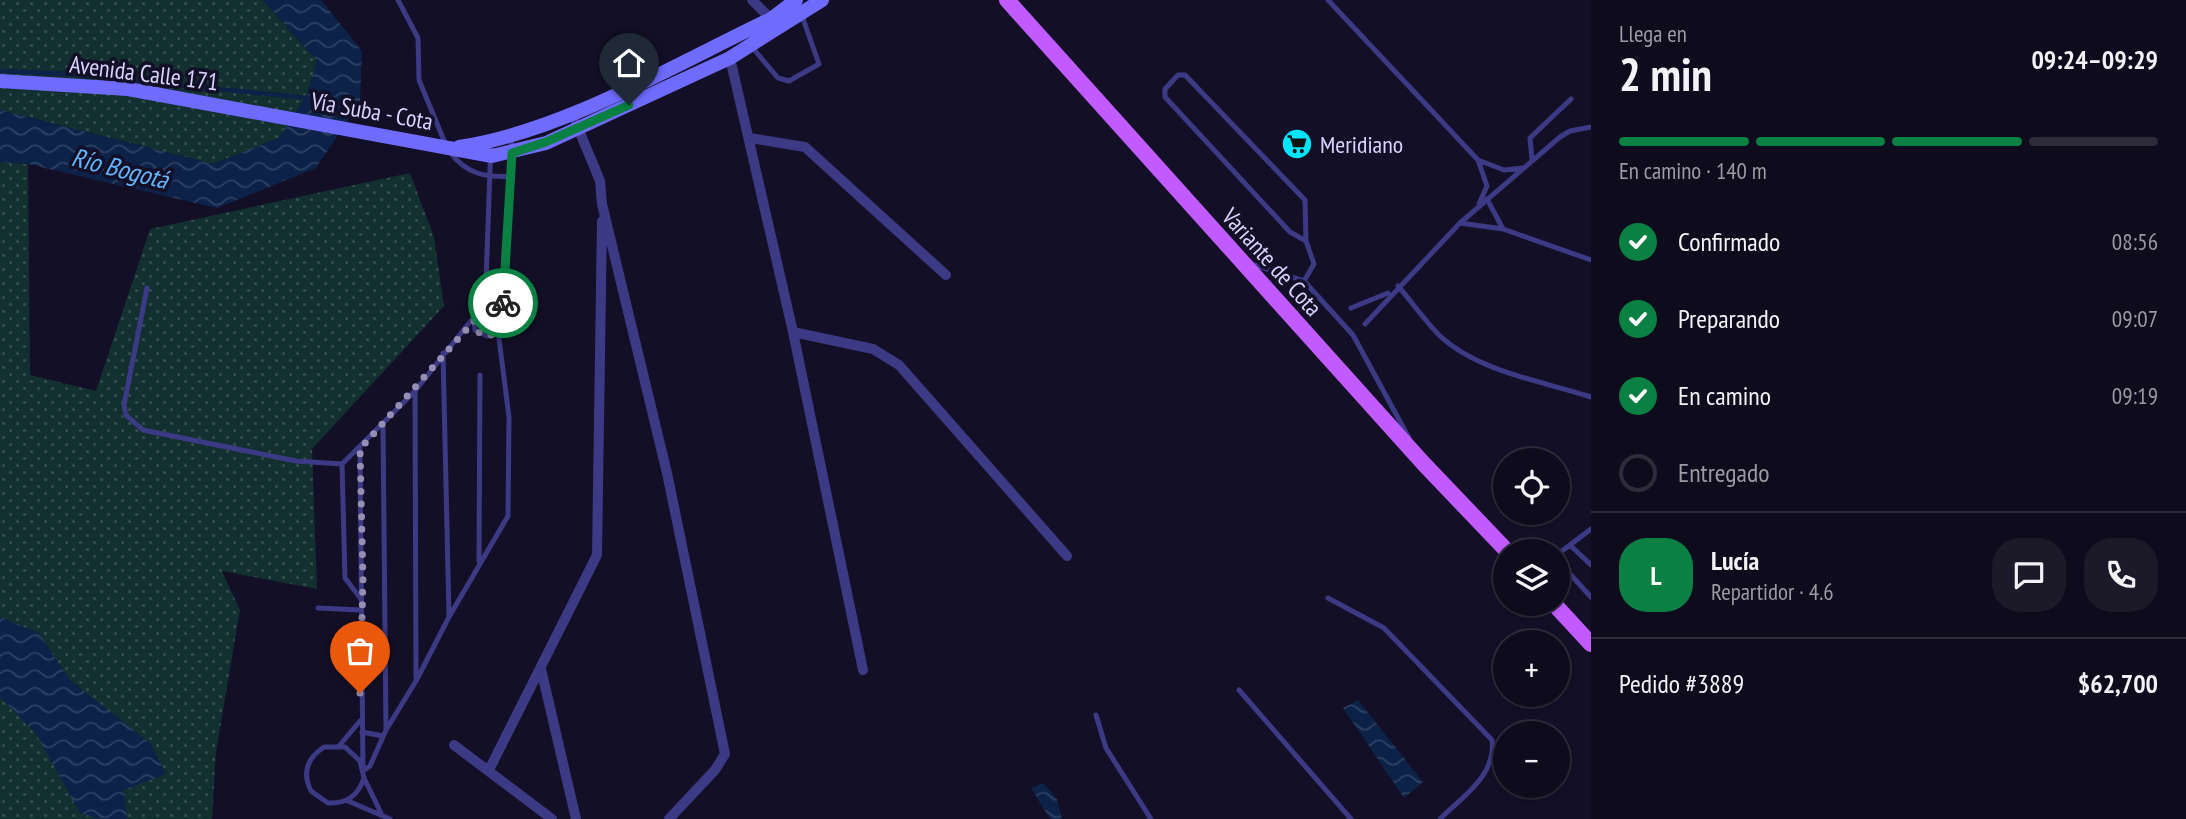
<!DOCTYPE html>
<html lang="es">
<meta charset="utf-8">
<style>
body{margin:0;font-family:"PT Sans Narrow",sans-serif;background:#1c1929;color:#f1f3f6;height:100vh;display:flex;flex-direction:column;font-size:26px;white-space:nowrap}
*{box-sizing:border-box;margin:0}
p{font-size:23px;color:#9b9ba3}
.icon{flex:none;width:38px;height:38px;fill:none;stroke:currentColor;stroke-width:2;stroke-linecap:round;stroke-linejoin:round}
.map{position:relative;flex:1;overflow:hidden}
.side{display:flex;flex-direction:column;background:#0e0b1c;width:595px}
.side>*{flex:none}
.controls{position:absolute;left:1493px;top:448px;display:grid;gap:14px}
.controls a{display:grid;place-items:center;width:77px;height:77px;border-radius:50%;background:#0e0b1c;box-shadow:0 2px 5px #0004,0 0 0 2px #2e2b3b;font-size:35px}
.pin{position:absolute;display:grid;place-items:center;width:60px;height:60px;color:#fff;margin:-72px -30px;border-radius:50% 50% 50% 0;rotate:-45deg;box-shadow:0 0 7px #0007}
.pin .icon{rotate:45deg}
.courier{position:absolute;display:grid;place-items:center;width:70px;height:70px;margin:-35px;border:5px solid #0b8043;border-radius:50%;background:#fff;color:#222;box-shadow:0 2px 9px #0007}
.headline em{font-style:normal;font-weight:700}
.headline div{display:flex;flex-direction:column-reverse}
.headline{display:flex;align-items:center;justify-content:space-between;height:119px;padding:0 28px}
h1{font-size:46px;font-weight:700;line-height:52px}
.bar{display:grid;grid-template-columns:repeat(4,1fr);gap:10px 7px;align-content:center;height:84px;padding:0 28px}
.bar i{height:9px;border-radius:5px;background:#2e2b3b}
.bar .active{background:#0b8043}
.bar p{grid-column:span 4}
.line{display:flex;align-items:center;gap:18px;padding:0 28px;border-top:2px solid #2e2b3b}
.line div{flex:1}
.round{display:grid;place-items:center;flex:none;width:74px;height:74px;border-radius:28px;background:#1c1929}
ol{padding:0 28px;list-style:none}
li{display:flex;align-items:center;gap:21px;height:77px}
li p{margin-inline-start:auto}
li .icon{padding:7px;border-radius:50%;background:#0b8043;color:#fff;stroke-width:4}
li:last-child{color:#9b9ba3}
li i{width:38px;height:38px;border:4px solid #2e2b3b;border-radius:50%}
main{display:flex;flex:1;min-height:0}
.map>svg:first-child{display:block}
</style>
<main>
<div class="map">
<svg width="1591" height="819" viewBox="0 0 1591 819">
<defs>
<pattern id="grass-dots" width="8" height="8" patternUnits="userSpaceOnUse" patternTransform="scale(1.75)"><rect width="8" height="8" fill="#12302f"/><path d="M2 2h.1M6 6h.1" fill="none" stroke="#344d4e" stroke-width="1.8" stroke-linecap="round"/></pattern>
<pattern id="water-waves" width="16" height="10" patternUnits="userSpaceOnUse" patternTransform="scale(1.75)"><rect width="16" height="10" fill="#0c2248"/><path d="M0 5q4-4 8 0t8 0" fill="none" stroke="#2f4163"/></pattern>
</defs>
<rect width="100%" height="100%" fill="#130f26"/>
<path fill="url(#grass-dots)" d="M0 0H263L317 61 306 97 279 138 213 164 0 110Z
M0 162 28 164 30 375 96 391 150 229 410 173 434 237 444 306 312 449 317 589 222 571 240 610 216 752 212 819H0Z"/>
<path fill="url(#water-waves)" d="M263 0H321L362 51 360 102 316 168 217 208 28 164 0 162V110L213 164 279 138 306 97 317 61Z
M0 617 39 633 69 679 151 744 166 774 124 790 127 819H100L80 813 36 734 0 697Z
M1358 700 1423 782 1404 798 1343 708Z
M1043 783 1057 799 1062 819H1050L1031 788Z"/>
<g fill="none" stroke-linecap="round" stroke-linejoin="round">
<path stroke="#0c2248" stroke-width="4.5" d="M0 71 70 74 309 98"/>
<path stroke="#3d3a85" stroke-width="5" d="M398 0 418 38 419 80 445 143
M1328 0 1478 160 1487 186 1479 204
M751 46 778 78 789 81 819 64 802 16
M450 152C466 174 486 178 512 176
M1478 160 1504 170 1523 168
M1532 160 1530 138 1571 99
M1487 199 1503 229
M1460 223 1503 229 1591 260
M1251 264 1304 281 1353 335 1409 438
M1304 281 1314 264 1306 241 1305 200 1185 75H1178L1165 89V97L1290 232 1306 241
M1398 286C1412 302 1425 321 1440 336 1479 372 1542 381 1591 397
M147 288 124 405 126 415 143 430 296 461 342 464 415 391 477 313 493 310 501 323 498 331 487 336 475 330 474 321
M1351 308 1388 293
M485 309 491 142
M500 318 506 288 512 136
M1365 324 1460 223 1560 137 1570 131 1591 127
M443 353 449 616
M415 391 416 678
M383 426 386 730
M360 449 363 771
M342 464 345 578 361 599
M1571 546 1591 565
M1558 554 1591 529
M479 561 480 375
M1558 561 1591 597
M1328 598 1384 628 1492 740C1497 775 1462 797 1440 819
M318 608 361 610
M1239 690 1351 819
M1096 715 1106 748 1151 819
M362 732 383 736
M339 746 360 721
M363 771 370 766 386 730 416 681 449 617 508 516 509 417 498 331
M364 778C358 796 347 804 328 803L311 791C302 773 307 758 324 747H345L360 761 364 778 381 813
M348 801 390 819"/>
<path stroke="#3d3a85" stroke-width="10" d="M752 0 771 19
M730 58 793 332 863 670
M576 123 600 181 602 204 667 473 725 754 715 770 669 819
M750 138 805 147 946 275
M793 332 873 349 899 365 1067 556
M541 669 576 819
M454 745 552 819
M489 770 597 555 602 221"/>
<path stroke="#6f6bff" stroke-width="14" d="M0 81 128 89 492 156 546 143 730 58 822 0
M459 147C562 132 676 64 771 19L796 0"/>
<path stroke="#c25bff" stroke-width="16" d="M1007 0 1423 463 1507 551
M1554 604 1591 644"/>
</g>
<g fill="none" stroke-linecap="round" stroke-linejoin="round">
<path stroke="#948fb3" stroke-width="7" stroke-dasharray="0 12.6" d="M360 693 363 580 360 449 474 321C475 335 488 340 498 331L503 303"/>
<path stroke="#0b8043" stroke-width="9" d="M503 303 512 153 546 142 629 105"/>
</g>
<defs>
<g id="supermarket-disc" transform="scale(1.575)"><circle r="9.5" fill="#00e5ff" stroke="#130f26"/><path d="M-6-5.5h2.5l.6 2H6L4.5 2H-2.5L-4.4-4H-6ZM-1.5 3.2a1.3 1.3 0 1 0 .1 0ZM3 3.2a1.3 1.3 0 1 0 .1 0Z" fill="#111"/></g>
</defs>
<g fill-rule="evenodd">
<use href="#supermarket-disc" x="1297" y="144"/>
</g>
<g text-anchor="middle" dominant-baseline="central" stroke-width="7" stroke-linejoin="round" paint-order="stroke">
<g font-size="24" fill="#d9d4ff" stroke="#130f26">
<text transform="translate(144 73) rotate(7)">Avenida Calle 171</text>
<text transform="translate(372 111) rotate(10)">Vía Suba - Cota</text>
<text transform="translate(1272 262) rotate(48)">Variante de Cota</text>
</g>
<g font-size="24" fill="#d9d4ff" stroke="#130f26" text-anchor="start">
<text x="1320" y="144">Meridiano</text>
</g>
<g font-size="26" font-style="italic" fill="#62b6ff" stroke="#130f26">
<text transform="translate(120 168) rotate(14)">Río Bogotá</text>
</g>
</g>
</svg>
<div class="controls">
<a><svg class="icon" aria-label="locate" viewBox="0 0 24 24"><circle cx="12" cy="12" r="6"/><path d="M12 2v4M12 18v4M2 12h4M18 12h4"/></svg></a>
<a><svg class="icon" aria-label="layers" viewBox="0 0 24 24"><path d="M12 4l9 5-9 5-9-5zM3 14l9 5 9-5"/></svg></a>
<a>+</a>
<a>−</a>
</div>
<div class="pin" style="left:360px;top:693px;background:#ea580c"><svg class="icon" aria-label="bag" viewBox="0 0 24 24"><path d="M5 8h14l-1 12H6zM9 8a3 3 0 0 1 6 0"/></svg></div>
<div class="pin" style="left:629px;top:105px;background:#1f2937"><svg class="icon" aria-label="home" viewBox="0 0 24 24"><path d="M3 11l9-7 9 7M6 9v11h12V9"/></svg></div>
<div class="courier" style="left:503px;top:303px"><svg class="icon" aria-label="bike" viewBox="0 0 24 24"><circle cx="6" cy="16" r="4"/><circle cx="18" cy="16" r="4"/><path d="M6 16l4-8h5l3 8M10 8l3 8H6M13 5h3"/></svg></div>
</div>
<section class="side">
<div class="headline"><div><h1>2 min</h1><p>Llega en</p></div><em>09:24–09:29</em></div>
<div class="bar"><i class="active"></i><i class="active"></i><i class="active"></i><i></i><p>En camino · 140 m</p></div>
<ol>
<li><svg class="icon" aria-label="check" viewBox="0 0 24 24"><path d="M5 12l5 5 9-10"/></svg>Confirmado<p>08:56</p></li>
<li><svg class="icon" aria-label="check" viewBox="0 0 24 24"><path d="M5 12l5 5 9-10"/></svg>Preparando<p>09:07</p></li>
<li><svg class="icon" aria-label="check" viewBox="0 0 24 24"><path d="M5 12l5 5 9-10"/></svg>En camino<p>09:19</p></li>
<li><i></i>Entregado</li>
</ol>
<div class="line" style="height:126px"><b class="round" style="background:#0b8043;color:#fff">L</b><div><b>Lucía</b><p>Repartidor · 4.6</p></div><a class="round"><svg class="icon" aria-label="chat" viewBox="0 0 24 24"><path d="M4 5h16v11H9l-5 4z"/></svg></a><a class="round"><svg class="icon" aria-label="phone" viewBox="0 0 24 24"><path d="M5 4h4l2 5-3 2q2 4 5 5l2-3 5 2v4C11 20 4 13 5 4z"/></svg></a></div>
<div class="line" style="height:91px"><div>Pedido #3889</div><b>$62,700</b></div>
</section>
</main>
